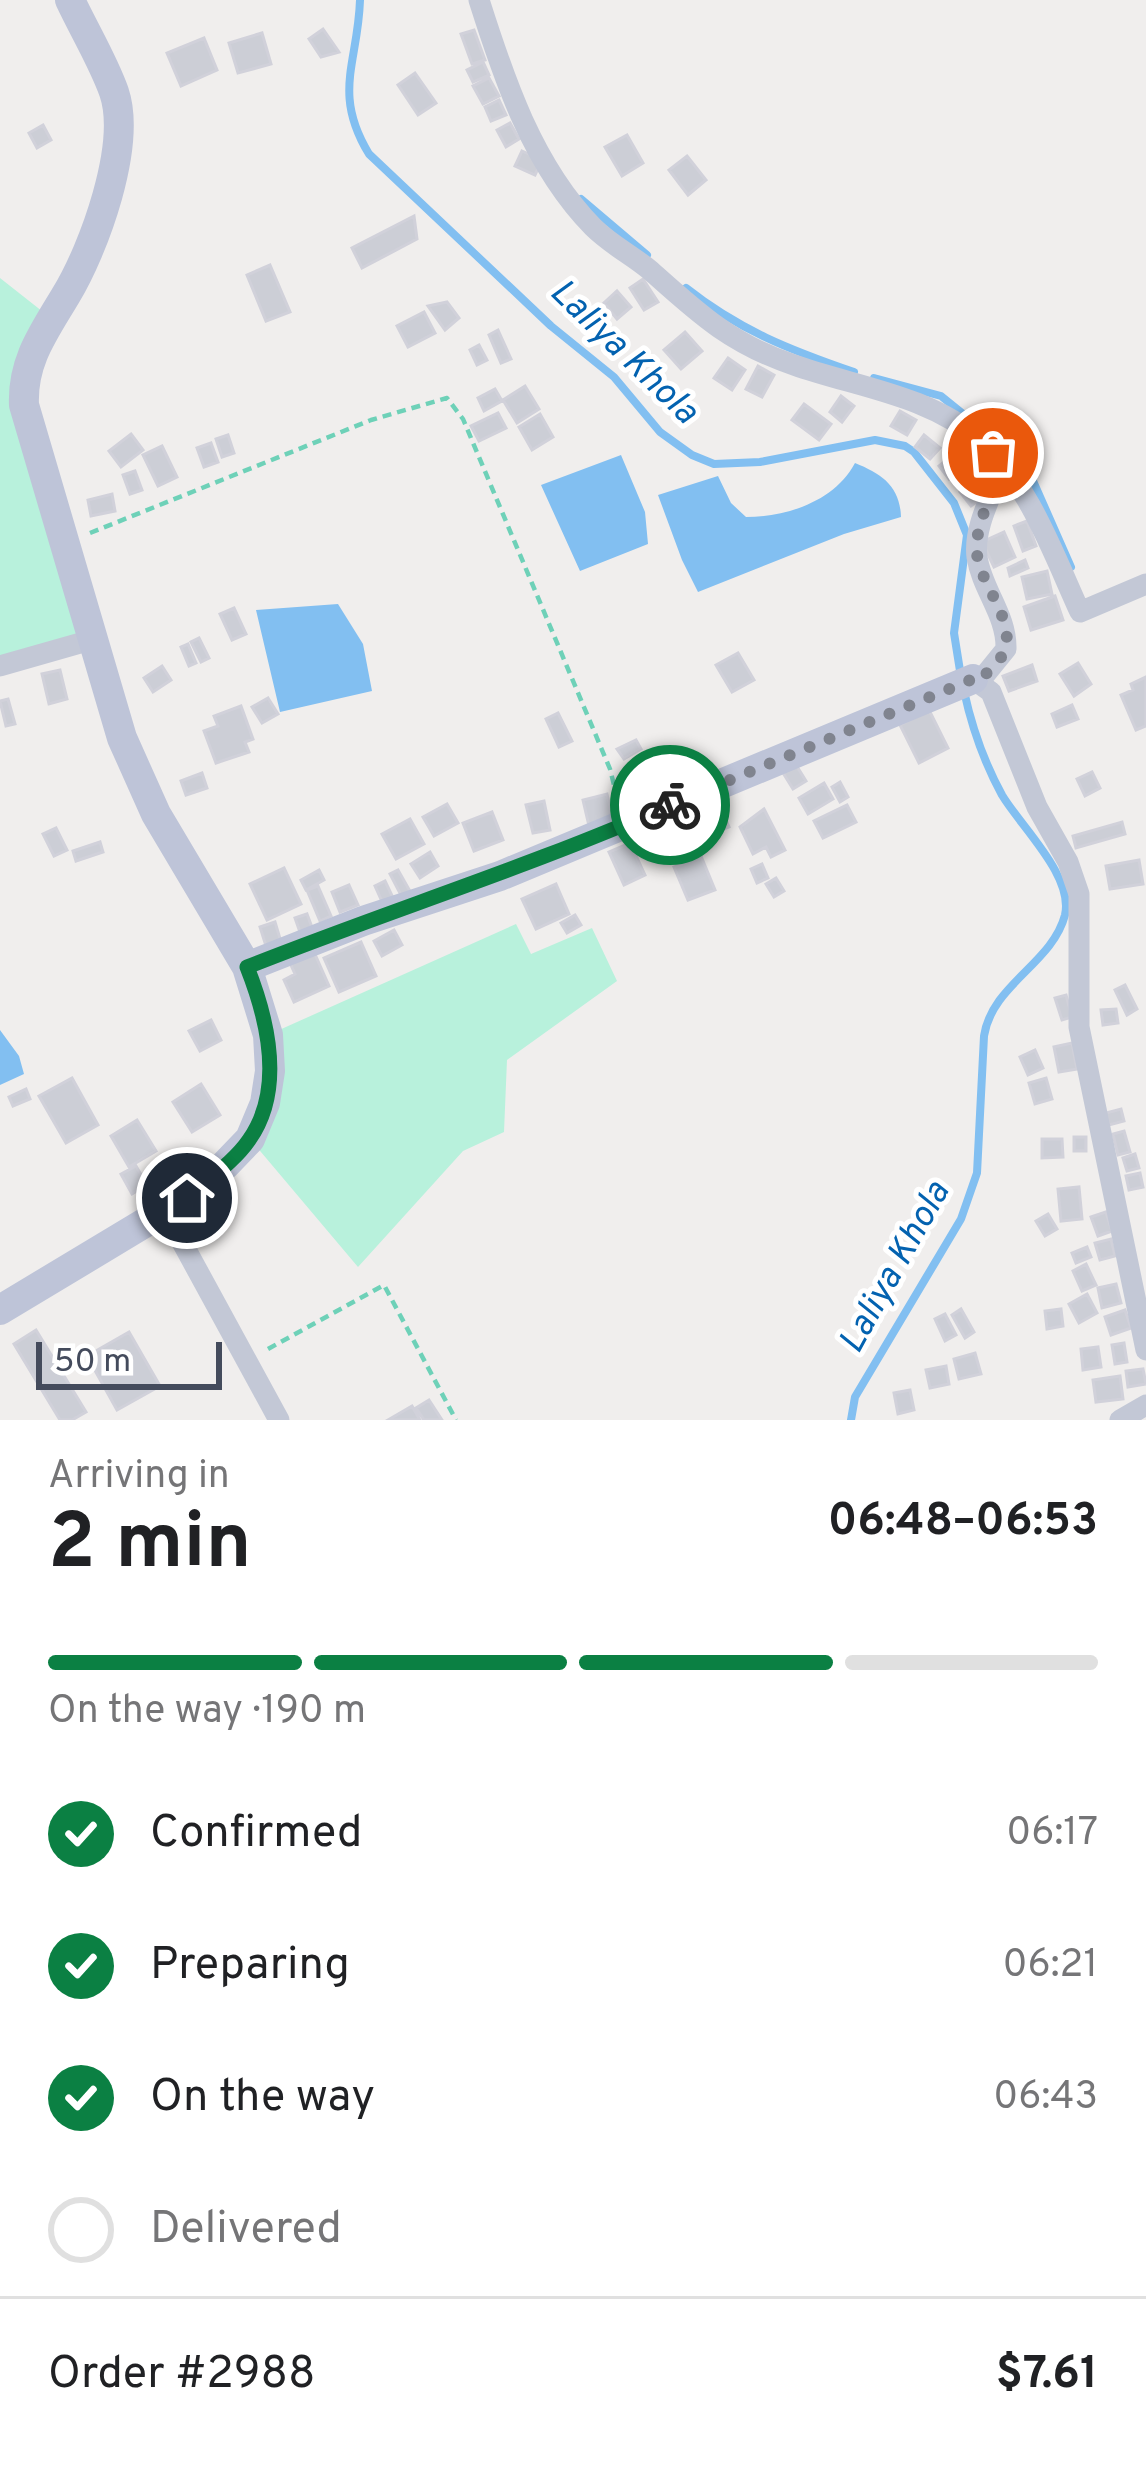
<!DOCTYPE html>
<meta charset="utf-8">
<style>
body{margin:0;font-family:Overpass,sans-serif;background:#f2f2f2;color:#202124;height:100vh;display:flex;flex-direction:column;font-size:45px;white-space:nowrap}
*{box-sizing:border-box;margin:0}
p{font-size:39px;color:#757577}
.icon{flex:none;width:66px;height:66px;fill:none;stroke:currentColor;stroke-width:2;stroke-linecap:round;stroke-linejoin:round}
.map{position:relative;height:1420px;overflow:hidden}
.details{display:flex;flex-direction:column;background:#fff;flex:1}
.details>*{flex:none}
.scale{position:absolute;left:36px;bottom:30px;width:186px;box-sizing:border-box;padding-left:12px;border:6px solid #444b5c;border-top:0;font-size:33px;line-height:42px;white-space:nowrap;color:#444b5c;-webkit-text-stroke:9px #fff;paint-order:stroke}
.pin{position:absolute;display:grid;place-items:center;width:102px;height:102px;color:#fff;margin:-51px;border:6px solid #fff;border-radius:50%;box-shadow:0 3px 12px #0007}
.courier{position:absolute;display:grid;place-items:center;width:120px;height:120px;margin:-60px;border:9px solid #0b8043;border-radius:50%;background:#fff;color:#222;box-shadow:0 3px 15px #0007}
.headline em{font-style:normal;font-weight:700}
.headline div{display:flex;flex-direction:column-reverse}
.headline{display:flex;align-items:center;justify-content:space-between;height:204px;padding:0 48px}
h1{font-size:78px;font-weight:700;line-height:90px}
.bar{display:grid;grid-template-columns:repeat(4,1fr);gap:18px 12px;align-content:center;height:144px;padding:0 48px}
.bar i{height:15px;border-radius:9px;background:#e0e0e0}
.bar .on{background:#0b8043}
.bar p{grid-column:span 4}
.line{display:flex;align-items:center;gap:30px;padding:0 48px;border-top:3px solid #e0e0e0}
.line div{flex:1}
ol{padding:0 48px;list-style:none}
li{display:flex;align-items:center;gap:36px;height:132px}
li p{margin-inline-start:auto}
li .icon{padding:12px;border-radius:50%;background:#0b8043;color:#fff;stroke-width:4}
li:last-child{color:#757577}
li i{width:66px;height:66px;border:6px solid #e0e0e0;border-radius:50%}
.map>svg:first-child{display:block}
</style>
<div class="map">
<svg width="1146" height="1420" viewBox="0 0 1146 1420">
<rect width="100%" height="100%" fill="#f0eeed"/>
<path fill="#b8f1dc" d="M0 278 52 319 26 365 91 640 0 666Z
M516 924 531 954 592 928 617 981 507 1060 504 1132 463 1151 358 1267 250 1139 268 1035Z"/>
<path fill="#82bff1" d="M621 455 645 512 648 544 580 571 541 485Z
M855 463C882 474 900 486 901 517L844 534 698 592 682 560 658 495 718 476 731 503 746 517C787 517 835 501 855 463Z
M338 604 363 644 372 691 280 712 256 610Z
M0 1030 19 1056 24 1074 0 1085Z"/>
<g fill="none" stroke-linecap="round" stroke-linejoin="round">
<path stroke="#82bff1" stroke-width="8" d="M360 0C358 63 332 93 369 154L551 326 614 377 660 432 692 455 714 464 760 462 875 440 905 446 914 452 954 503 967 535 954 633 961 677
M581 199 647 255
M686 288C739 330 790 350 854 372
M874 378 941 396 1026 465 1071 567
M851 1420 855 1397 961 1219 977 1173 984 1036C992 984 1052 964 1065 915 1074 876 1021 827 1002 795 984 762 972 728 964 691"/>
</g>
<path fill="#ccced6" stroke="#d1d1da" stroke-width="3" d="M323 29 339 52 321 57 309 39Z
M474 30 485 60 472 64 461 34Z
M262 33 271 64 238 73 229 43Z
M204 38 217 70 181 86 167 53Z
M483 62 489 75 473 82 467 70Z
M415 73 436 103 418 115 398 85Z
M489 78 499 96 483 104 473 86Z
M499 100 506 115 491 121 485 107Z
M510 123 519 139 506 147 497 130Z
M43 125 51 140 37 148 29 133Z
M627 135 643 163 622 176 605 147Z
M522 151 542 160 535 175 515 166Z
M687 156 706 180 688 195 669 170Z
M414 216 417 239 362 268 352 248Z
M270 265 290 312 266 321 247 275Z
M643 279 658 302 644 310 630 288Z
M617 291 631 307 617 319 604 303Z
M447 302 459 318 445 330 428 306Z
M424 312 435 333 408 347 397 326Z
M606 323 618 336 610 343 598 331Z
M498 330 511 359 501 363 489 335Z
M685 332 702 351 681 369 664 350Z
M479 345 487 360 477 365 470 350Z
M728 358 745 370 732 390 714 378Z
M758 366 774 375 762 397 746 389Z
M525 386 539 409 517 423 503 400Z
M495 389 502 401 484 411 478 398Z
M841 396 854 406 842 422 830 412Z
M804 404 831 424 819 440 792 420Z
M900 411 916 420 907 435 891 426Z
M498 413 506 428 479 441 471 426Z
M540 414 553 437 532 450 519 427Z
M131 434 143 450 121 467 109 451Z
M228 435 234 453 222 457 216 439Z
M924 435 940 448 930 459 915 447Z
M211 443 218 462 204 467 197 448Z
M162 446 177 477 158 486 143 455Z
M961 448 971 460 949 479 939 466Z
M135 471 142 490 130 494 123 475Z
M971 483 983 497 971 506 960 492Z
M112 494 115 511 91 516 88 500Z
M1027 521 1036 546 1023 551 1014 526Z
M1004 532 1015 557 994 567 982 542Z
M1025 560 1028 568 1010 576 1008 568Z
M1047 571 1052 594 1027 599 1022 577Z
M1055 596 1063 620 1031 630 1024 607Z
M234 608 246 634 232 640 220 614Z
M199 638 209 658 201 662 191 642Z
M188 644 196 663 189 666 181 647Z
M738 653 754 680 732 692 716 665Z
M1078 663 1091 684 1074 696 1060 674Z
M1032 665 1037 681 1009 691 1003 676Z
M162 666 171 680 153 692 144 678Z
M60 670 67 699 49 704 42 674Z
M1146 677V726L1136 730 1121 695 1133 690 1131 684Z
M268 698 278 714 262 723 252 707Z
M8 699 15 724 6 726 0 701Z
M1072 705 1078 719 1057 727 1052 714Z
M241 706 253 739 245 742 249 752 216 763 204 731 218 726 214 716Z
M929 710 948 748 919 763 900 725Z
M558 713 572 741 559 747 546 719Z
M636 740 641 749 624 759 617 749Z
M793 760 806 781 793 789 780 768Z
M1092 772 1100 788 1085 796 1077 779Z
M202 773 207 788 186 795 181 781Z
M840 782 848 797 840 802 832 787Z
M824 783 833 799 808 814 799 798Z
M607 794 613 820 589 826 583 800Z
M544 801 550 830 533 833 526 805Z
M447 804 458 823 434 836 423 817Z
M847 805 856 822 823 838 814 821Z
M764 809 785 850 771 857 766 847 753 854 740 827Z
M492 812 503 840 474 851 463 823Z
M723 813 729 827 716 832 710 819Z
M410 819 424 844 396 859 382 834Z
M1122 822 1125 834 1076 848 1073 836Z
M56 828 67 850 54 856 43 834Z
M659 832 668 850 659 854 650 836Z
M100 842 103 852 76 861 73 851Z
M630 843 645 875 624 885 609 852Z
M430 852 438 866 420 878 411 864Z
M701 856 715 890 688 900 674 867Z
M1139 860 1143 884 1110 889 1106 866Z
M762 864 768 878 757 883 751 869Z
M284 868 301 904 267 920 250 884Z
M319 870 324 880 306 890 301 880Z
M398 870 411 893 402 897 390 874Z
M776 878 784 891 774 897 766 884Z
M385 881 395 902 385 908 375 886Z
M556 884 569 914 536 929 522 899Z
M349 885 358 905 340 912 332 892Z
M318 886 331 916 320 921 307 890Z
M307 914 313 930 301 935 295 918Z
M575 915 581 925 567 933 561 923Z
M275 922 281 942 266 946 260 927Z
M394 930 402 945 382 956 374 941Z
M361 942 376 976 339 992 324 958Z
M314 952 329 986 294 1002 284 980 295 974 290 963Z
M1125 985 1137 1009 1127 1015 1115 990Z
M1066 995 1072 1017 1062 1020 1055 998Z
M1116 1009 1118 1023 1103 1025 1101 1010Z
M211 1020 221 1040 200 1051 189 1031Z
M1072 1043 1077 1069 1059 1072 1054 1047Z
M1035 1050 1043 1068 1028 1075 1020 1057Z
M72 1078 98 1125 66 1143 39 1096Z
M1046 1078 1052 1099 1035 1104 1029 1083Z
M201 1084 220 1115 192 1132 173 1102Z
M26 1089 30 1099 13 1106 9 1097Z
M1121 1109 1124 1121 1109 1125 1106 1113Z
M137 1120 156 1151 129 1167 111 1136Z
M1124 1131 1130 1152 1118 1155 1113 1134Z
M1074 1137H1086V1151H1074Z
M1042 1139H1062L1063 1157 1042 1158Z
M1135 1154 1139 1168 1127 1171 1123 1158Z
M136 1166 147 1185 132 1194 121 1174Z
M1140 1173 1143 1187 1129 1190 1126 1176Z
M1079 1187 1082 1219 1061 1221 1058 1189Z
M1106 1212 1112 1231 1098 1236 1091 1217Z
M1048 1214 1057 1229 1045 1236 1036 1221Z
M1111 1239 1115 1256 1100 1260 1095 1243Z
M1087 1247 1091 1257 1076 1263 1072 1253Z
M1086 1264 1096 1285 1082 1291 1073 1271Z
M1116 1284 1121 1303 1102 1308 1098 1288Z
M1087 1294 1097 1313 1079 1323 1069 1304Z
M961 1309 974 1332 965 1338 952 1315Z
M1061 1309 1063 1326 1047 1329 1045 1311Z
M1125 1310 1131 1328 1111 1335 1105 1317Z
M945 1314 956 1335 945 1341 935 1319Z
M36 1330 86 1412 72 1420H60L14 1344Z
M129 1332 160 1386 117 1410 87 1356Z
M1124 1343 1127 1362 1115 1364 1112 1345Z
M1098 1347 1101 1367 1083 1370 1081 1349Z
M975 1353 981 1374 959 1379 954 1359Z
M946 1366 949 1384 930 1388 926 1370Z
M1143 1369 1146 1384 1128 1387 1126 1371Z
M1120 1376 1123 1399 1096 1402 1093 1380Z
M910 1390 914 1410 898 1414 894 1393Z
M429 1400 442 1420H424L416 1408Z
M412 1406 420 1420H388Z"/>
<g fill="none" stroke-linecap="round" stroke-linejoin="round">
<path stroke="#6ed1b8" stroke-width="4.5" stroke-dasharray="9 6" stroke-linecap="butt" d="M90 533 371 420 447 398 463 419 610 769 617 797
M268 1349 384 1285 456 1420"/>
<path stroke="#c3c8d6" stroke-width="21" d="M479 0C504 79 533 166 593 227 611 245 632 255 651 271 699 314 731 344 794 365 856 387 929 395 980 440 1029 484 1053 553 1080 612L1146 584
M0 666 91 640
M973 679 991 692 1037 807 1068 862 1079 894V1027L1146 1350
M980 681 1006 649C1007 615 982 590 977 557 973 526 994 492 1003 464
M165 1211 279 1420
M1120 1420 1146 1405"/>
<path stroke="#bec4d8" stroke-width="30" d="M247 967 363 921 500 876 973 679
M0 1310 186 1198 225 1165 250 1139 265 1103 270 1071 268 1035 247 967 156 814 122 738 24 405C22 361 44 332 66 295 94 249 132 145 114 92 103 61 84 30 70 0"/>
</g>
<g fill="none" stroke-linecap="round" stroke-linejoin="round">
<path stroke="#80848f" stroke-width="12" stroke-dasharray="0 21.6" d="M670 805 973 679 980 681C987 671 999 663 1004 652 1017 621 980 585 977 554 974 524 994 492 1003 464L993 453"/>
<path stroke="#0b8043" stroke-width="15" d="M187 1198C207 1180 234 1162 249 1140 285 1089 268 1020 247 967 388 911 532 866 670 805"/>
</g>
<g text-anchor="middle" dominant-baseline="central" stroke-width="10" stroke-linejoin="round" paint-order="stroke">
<g font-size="36" font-style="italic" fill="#0362b0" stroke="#fff">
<text transform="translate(623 353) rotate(44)">Laliya Khola</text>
<text transform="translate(896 1268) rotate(-61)">Laliya Khola</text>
</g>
</g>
</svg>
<div class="scale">50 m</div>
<div class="pin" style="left:993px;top:453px;background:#ea580c"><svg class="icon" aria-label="bag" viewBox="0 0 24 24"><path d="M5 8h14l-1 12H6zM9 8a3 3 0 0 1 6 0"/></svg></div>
<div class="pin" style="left:187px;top:1198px;background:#1f2937"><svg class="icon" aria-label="home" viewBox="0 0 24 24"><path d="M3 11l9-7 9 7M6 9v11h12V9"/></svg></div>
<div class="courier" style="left:670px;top:805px"><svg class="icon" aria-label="bike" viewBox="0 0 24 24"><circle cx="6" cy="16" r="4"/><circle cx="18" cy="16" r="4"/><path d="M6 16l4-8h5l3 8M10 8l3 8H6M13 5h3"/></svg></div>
</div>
<section class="details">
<div class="headline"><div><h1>2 min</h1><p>Arriving in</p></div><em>06:48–06:53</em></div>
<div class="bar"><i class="on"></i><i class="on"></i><i class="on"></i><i></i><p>On the way · 190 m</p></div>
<ol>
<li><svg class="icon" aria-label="check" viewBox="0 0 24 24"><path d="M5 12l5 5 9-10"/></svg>Confirmed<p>06:17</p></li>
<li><svg class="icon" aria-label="check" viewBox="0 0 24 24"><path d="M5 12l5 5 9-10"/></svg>Preparing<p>06:21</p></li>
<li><svg class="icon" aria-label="check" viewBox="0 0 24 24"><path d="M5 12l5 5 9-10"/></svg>On the way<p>06:43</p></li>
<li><i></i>Delivered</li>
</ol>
<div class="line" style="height:156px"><div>Order #2988</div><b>$7.61</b></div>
</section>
